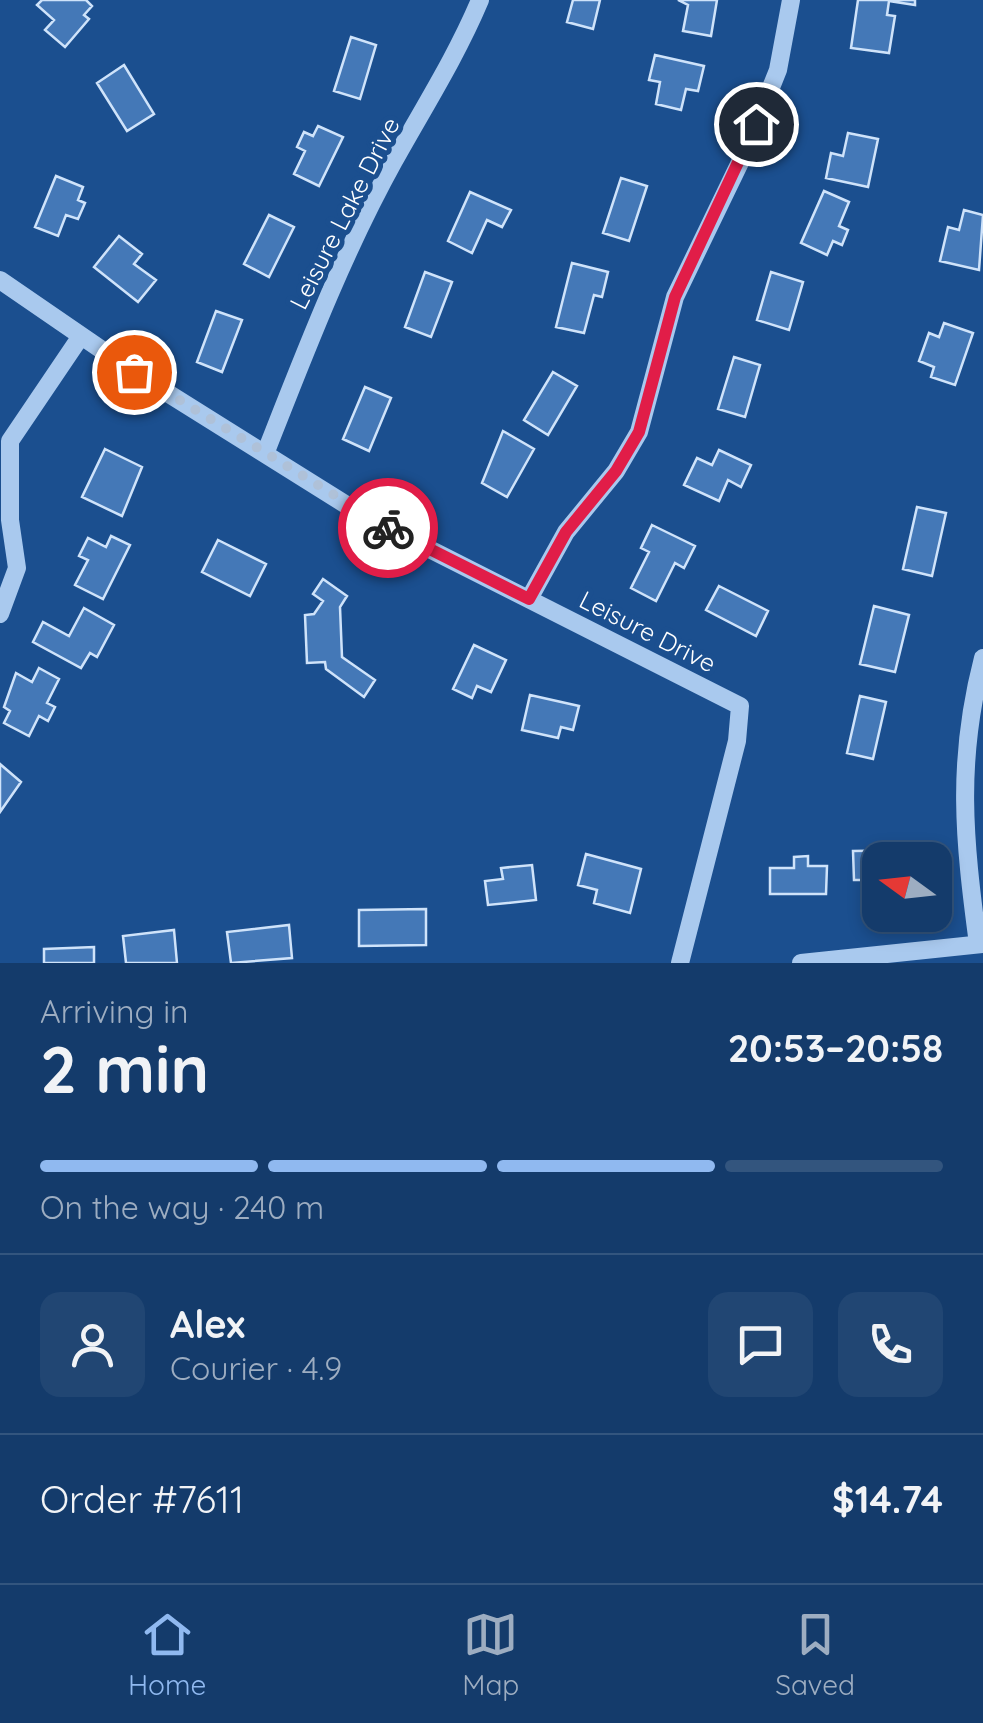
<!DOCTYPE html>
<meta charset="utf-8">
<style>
body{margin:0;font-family:Quicksand,sans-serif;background:#214673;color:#f1f3f6;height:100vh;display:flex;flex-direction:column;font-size:38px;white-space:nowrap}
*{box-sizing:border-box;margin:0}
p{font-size:32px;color:#9dadc1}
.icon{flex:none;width:55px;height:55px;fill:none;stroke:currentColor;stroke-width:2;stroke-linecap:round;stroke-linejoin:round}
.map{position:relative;height:963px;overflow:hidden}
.drawer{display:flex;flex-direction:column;background:#143b6b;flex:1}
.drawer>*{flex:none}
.needle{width:65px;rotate:285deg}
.fabs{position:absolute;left:862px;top:842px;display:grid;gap:20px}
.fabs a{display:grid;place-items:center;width:90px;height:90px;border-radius:20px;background:#143b6b;box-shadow:0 5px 15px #0003,0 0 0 2px #33557e;font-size:50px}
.pin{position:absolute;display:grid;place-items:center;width:85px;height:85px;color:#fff;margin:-42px;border:5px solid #fff;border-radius:50%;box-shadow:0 2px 10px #0007}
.courier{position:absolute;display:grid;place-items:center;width:100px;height:100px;margin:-50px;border:8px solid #e11d48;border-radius:50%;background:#fff;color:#222;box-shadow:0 2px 12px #0007}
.overview em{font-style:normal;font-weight:700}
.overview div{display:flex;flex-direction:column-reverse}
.overview{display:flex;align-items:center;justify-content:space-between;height:170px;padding:0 40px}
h1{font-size:65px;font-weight:700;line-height:75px}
.bar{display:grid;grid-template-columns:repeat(4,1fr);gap:15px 10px;align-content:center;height:120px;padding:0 40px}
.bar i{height:12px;border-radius:8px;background:#33557e}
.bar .current{background:#90b9f0}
.bar p{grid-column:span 4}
.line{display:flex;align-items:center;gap:25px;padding:0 40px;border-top:2px solid #33557e}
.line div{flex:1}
.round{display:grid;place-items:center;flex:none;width:105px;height:105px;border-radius:20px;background:#214673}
.dock{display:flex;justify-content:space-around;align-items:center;height:140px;border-top:2px solid #33557e;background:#143b6b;font-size:28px;color:#9dadc1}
.dock a{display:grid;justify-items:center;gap:5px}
.dock .current{color:#90b9f0}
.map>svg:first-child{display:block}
</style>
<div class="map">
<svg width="983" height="963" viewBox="0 0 983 963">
<rect width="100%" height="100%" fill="#1b4f8f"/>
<path fill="#4478b7" stroke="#cfe3fa" stroke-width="2.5" d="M42 0H86L92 6 84 15 89 19 65 47 45 30 54 20 37 5Z
M573 0H600L593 29 567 22Z
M678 0H717L711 36 683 31 688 5Z
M858 0H915V5L889 1 887 15 895 16 889 53 851 48Z
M351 37 376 45 360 99 334 91Z
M655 55 704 66 698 91 686 89 681 110 656 104 660 82 649 80Z
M124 65 154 114 127 131 97 83Z
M318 126 343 137 319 186 294 174 305 151 297 147 304 132 313 136Z
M848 133 878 139 868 187 826 178 831 153 843 156Z
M56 176 83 187 78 200 85 203 78 219 66 215 58 236 35 227Z
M621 178 647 186 629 241 603 233Z
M824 191 849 202 839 226 848 230 842 245 833 241 827 255 801 243Z
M470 192 511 210 502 227 487 220 472 253 448 241Z
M964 210 983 215 979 270 940 261 948 227 959 230Z
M269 215 294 227 269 277 244 264Z
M119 236 142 254 134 264 156 280 138 302 94 267Z
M572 263 608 272 602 297 594 295 584 333 556 327Z
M425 272 452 282 431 337 405 327Z
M771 272 803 282 789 330 757 320Z
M216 311 242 320 222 372 197 362Z
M944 323 973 333 955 385 931 377 934 367 919 361 929 333 939 337Z
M734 357 760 365 745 417 718 409Z
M553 372 577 386 548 435 524 420Z
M365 387 391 398 369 451 343 439Z
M503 431 534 449 507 497 482 483Z
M105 449 142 467 122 516 82 497Z
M719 450 751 465 741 487 728 480 719 501 684 485 697 458 712 465Z
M917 507 946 513 932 576 903 569Z
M652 525 695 546 684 568 675 563 656 601 631 588 649 552 641 548Z
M111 536 130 545 103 599 75 585 88 560 79 556 88 538 106 547Z
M218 540 266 564 250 596 202 572Z
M323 579 347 596 340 607 342 657 375 680 364 697 326 669 325 662 307 663 305 615 314 614 323 601 313 594Z
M719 586 768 611 756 636 706 610Z
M874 606 909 615 895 672 860 664Z
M84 608 114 625 97 657 90 653 81 668 33 642 43 622 69 636Z
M474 645 506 660 491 692 477 686 472 698 453 689Z
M39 668 59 679 47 703 55 707 48 721 39 716 29 736 4 723 10 711 4 707 16 673 32 682Z
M530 695 579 706 573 730 561 727 558 738 522 730Z
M860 696 886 702 873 759 847 753Z
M0 764 21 782 0 812Z
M911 850V860H880V880H854L853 851Z
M586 854 641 869 630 913 594 903 597 890 578 885Z
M808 856V866H827L826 894H770V868H794V857Z
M532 865 536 900 488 905 485 881 503 879 501 868Z
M426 909V945L359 946V910Z
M289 925 292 958 231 963 227 932Z
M174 930 177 963H126L123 936Z
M94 947V963H44V949Z"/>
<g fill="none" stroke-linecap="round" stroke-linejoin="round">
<path stroke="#a9c9ee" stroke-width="18" d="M0 280 134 372 364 516 740 706 737 741 680 963
M265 454C304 355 342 255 394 161 424 107 456 57 480 0
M529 599 566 532 616 471 639 432 675 297 746 150 778 70 791 0
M0 614 17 568 10 520V441L81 336
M978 944C964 839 956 762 983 658
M801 963 983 944"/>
</g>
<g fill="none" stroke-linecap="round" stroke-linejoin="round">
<path stroke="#afc1d8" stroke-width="10" stroke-dasharray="0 18" d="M134 372 388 528"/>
<path stroke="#e11d48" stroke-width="12" d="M388 528 529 599 566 532 616 471 639 432 675 297 756 124"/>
</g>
<g text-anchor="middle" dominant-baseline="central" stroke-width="10" stroke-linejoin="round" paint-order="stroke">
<g font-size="25" fill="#fff" stroke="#1b4f8f">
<text transform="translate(344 213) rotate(-63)">Leisure Lake Drive</text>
<text transform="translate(648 631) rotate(27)">Leisure Drive</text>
</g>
</g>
</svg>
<div class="fabs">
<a><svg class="needle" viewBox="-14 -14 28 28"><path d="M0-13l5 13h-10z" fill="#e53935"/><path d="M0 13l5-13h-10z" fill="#9dadc1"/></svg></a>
</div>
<div class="pin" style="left:134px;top:372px;background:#ea580c"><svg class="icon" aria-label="bag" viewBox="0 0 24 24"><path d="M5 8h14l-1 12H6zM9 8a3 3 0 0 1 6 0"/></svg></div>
<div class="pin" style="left:756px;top:124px;background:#1f2937"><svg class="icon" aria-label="home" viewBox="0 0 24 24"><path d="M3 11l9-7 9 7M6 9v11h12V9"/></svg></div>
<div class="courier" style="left:388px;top:528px"><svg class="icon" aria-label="bike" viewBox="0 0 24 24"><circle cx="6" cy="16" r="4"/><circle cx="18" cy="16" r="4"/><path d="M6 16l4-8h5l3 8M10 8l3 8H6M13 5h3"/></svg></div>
</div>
<section class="drawer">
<div class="overview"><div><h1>2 min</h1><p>Arriving in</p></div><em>20:53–20:58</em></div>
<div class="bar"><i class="current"></i><i class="current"></i><i class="current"></i><i></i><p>On the way · 240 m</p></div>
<div class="line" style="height:180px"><a class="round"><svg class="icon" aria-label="person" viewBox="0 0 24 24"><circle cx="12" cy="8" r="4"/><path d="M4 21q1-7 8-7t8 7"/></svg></a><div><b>Alex</b><p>Courier · 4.9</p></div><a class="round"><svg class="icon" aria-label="chat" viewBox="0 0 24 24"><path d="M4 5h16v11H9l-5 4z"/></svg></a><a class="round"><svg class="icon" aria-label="phone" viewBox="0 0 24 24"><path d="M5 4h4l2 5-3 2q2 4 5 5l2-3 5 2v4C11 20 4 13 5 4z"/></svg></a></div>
<div class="line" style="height:130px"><div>Order #7611</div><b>$14.74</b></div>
</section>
<nav class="dock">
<a class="current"><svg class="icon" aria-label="home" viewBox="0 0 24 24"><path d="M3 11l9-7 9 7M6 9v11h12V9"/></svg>Home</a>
<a><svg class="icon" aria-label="map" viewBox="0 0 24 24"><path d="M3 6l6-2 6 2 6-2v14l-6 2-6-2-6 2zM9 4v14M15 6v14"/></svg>Map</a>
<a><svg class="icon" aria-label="saved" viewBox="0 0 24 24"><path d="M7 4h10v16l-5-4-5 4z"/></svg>Saved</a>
</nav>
